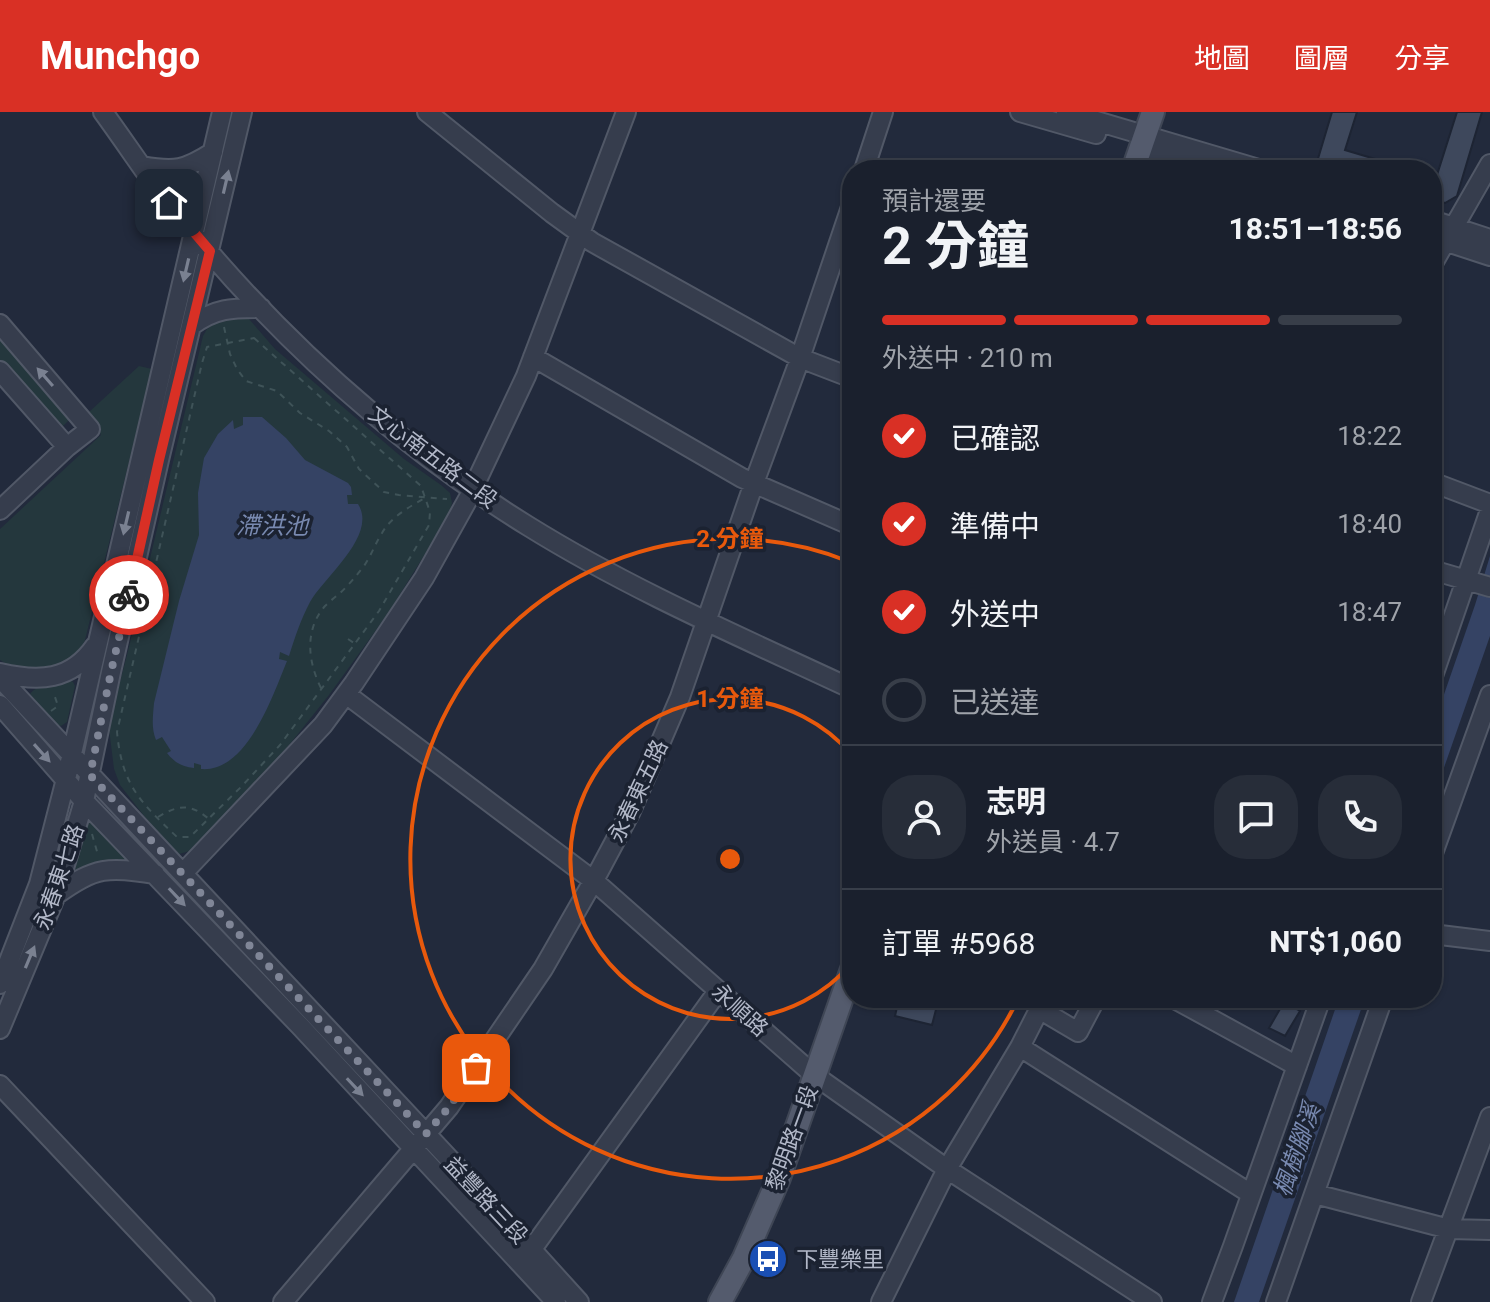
<!DOCTYPE html>
<html lang="zh-TW">
<meta charset="utf-8">
<style>
body{margin:0;font-family:Roboto,"Noto Sans TC",sans-serif;background:#272d39;color:#f1f3f6;height:100vh;display:flex;flex-direction:column;font-size:30px;white-space:nowrap}
*{box-sizing:border-box;margin:0}
p{font-size:26px;color:#9fa3aa}
.icon{flex:none;width:44px;height:44px;fill:none;stroke:currentColor;stroke-width:2;stroke-linecap:round;stroke-linejoin:round}
.map{position:relative;flex:1;overflow:hidden}
.panel{position:absolute;left:842px;top:48px;width:600px;height:848px;display:flex;flex-direction:column;background:#1a202d;border-radius:32px;box-shadow:0 2px 6px #0004,0 0 0 2px #383e49}
.panel>*{flex:none}
.pin{position:absolute;display:grid;place-items:center;width:68px;height:68px;color:#fff;margin:-34px;border-radius:16px;box-shadow:0 4px 12px #0006}
.courier{position:absolute;display:grid;place-items:center;width:80px;height:80px;margin:-40px;border:6px solid #d93025;border-radius:50%;background:#fff;color:#222;box-shadow:0 2px 10px #0007}
.summary em{font-style:normal;font-weight:700}
.summary div{display:flex;flex-direction:column-reverse}
.summary{display:flex;align-items:center;justify-content:space-between;height:136px;padding:0 40px}
h1{font-size:52px;font-weight:700;line-height:60px}
.bar{display:grid;grid-template-columns:repeat(4,1fr);gap:12px 8px;align-content:center;height:96px;padding:0 40px}
.bar i{height:10px;border-radius:6px;background:#383e49}
.bar .active{background:#d93025}
.bar p{grid-column:span 4}
.line{display:flex;align-items:center;gap:20px;padding:0 40px;border-top:2px solid #383e49}
.line div{flex:1}
.round{display:grid;place-items:center;flex:none;width:84px;height:84px;border-radius:32px;background:#272d39}
ol{padding:0 40px;list-style:none}
li{display:flex;align-items:center;gap:24px;height:88px}
li p{margin-inline-start:auto}
li .icon{padding:8px;border-radius:50%;background:#d93025;color:#fff;stroke-width:4}
li:last-child{color:#9fa3aa}
li i{width:44px;height:44px;border:4px solid #383e49;border-radius:50%}
header{display:flex;align-items:center;gap:48px;box-sizing:border-box;height:112px;padding:0 40px;background:#d93025;color:#fff}
header strong{font-size:38px}
nav{display:flex;gap:44px;margin-inline-start:auto;font-size:28px}
.map>svg:first-child{display:block}
</style>
<header>
<strong>Munchgo</strong>
<nav><a>地圖</a><a>圖層</a><a>分享</a></nav>
</header>
<div class="map">
<svg width="1490" height="1190" viewBox="0 0 1490 1190">
<rect width="100%" height="100%" fill="#222a3c"/>
<path fill="#24373d" d="M197 58 192 83 185 86 166 65Z
M222 206 249 207 275 237 404 347 441 373 450 381 452 391 450 398 430 434 387 503 329 583 274 652 190 739 179 742 165 731 120 673 114 657 109 617 110 607 127 543 203 224 207 217Z
M0 220 72 305 62 315 58 314 0 249Z
M139 254 152 257 85 528C71 561 28 566 0 548V417L101 323 89 300Z
M67 567 73 570 75 574 67 610 61 614 56 612 30 582C36 573 56 571 67 567Z
M87 700 133 751 70 766Z"/>
<path fill="#354364" d="M243 305H262L286 326 305 348 348 371 351 375 352 383H347L348 392H358C378 423 324 465 310 490 301 507 295 525 289 544L280 540 279 547 287 549C273 583 247 661 201 657V653L194 651V656C182 655 174 650 167 641L171 639 162 625 156 628C151 616 153 604 154 591L179 489 199 423 198 381 204 346 218 322 233 308 234 317 243 313Z
M1490 444V524L1432 690V617L1475 493Z
M1339 886H1365L1259 1190H1234Z"/>
<path fill="#3e485c" stroke="#1d2433" stroke-width="2" d="M1332 0H1357L1345 38 1402 55V58H1345L1317 50Z
M1457 0H1482L1457 84 1445 91 1432 87V65L1436 66Z
M899 886H939L932 913 895 904Z
M1284 890 1300 899 1285 924 1269 916Z"/>
<g fill="none" stroke-linecap="round" stroke-linejoin="round">
<g stroke="#515867" stroke-width="22">
<path id="minor" d="M103 0C122 26 140 53 159 79 262 211 386 326 528 414 631 478 743 526 852 577
M427 0 552 101 592 130 800 246 852 266
M1020 0 1096 22
M1066 0 1262 58
M1151 38 1213 58
M142 54C175 60 185 58 213 40
M864 58 883 0
M1432 108 1490 127
M1432 125 1490 144
M1432 153 1490 52
M0 212 90 317 67 335 0 398
M191 214C215 196 232 196 261 196
M533 245 742 366 852 414
M0 259 67 335
M1432 370 1490 392
M1432 458 1490 475
M0 561C39 570 71 569 95 534
M0 566 456 1054 579 1190
M1432 567 1490 398
M346 582 594 769 814 963 947 1057 1152 1190
M0 593 84 689 300 914 556 1190
M1432 744 1490 583
M183 761 323 613 354 571 424 466 468 387 526 264 626 0
M56 783C97 754 107 755 155 762
M1432 822 1490 829
M0 872 39 772 66 667 222 0
M1173 886 1297 954
M1039 897 1078 920 1096 886
M0 917 56 783 84 689 111 560 159 348 242 0
M1020 935 1251 1082
M0 973 205 1190
M1315 1082 1449 1117 1490 1118
M532 1137 718 879
M283 1190 449 995 543 857 599 759 631 699 680 585 754 371 798 252 852 92
M881 1190 947 1057 1020 935 1045 886
M1212 1190 1233 1134 1321 886
M1276 1190 1383 886
M1421 1190 1490 1005"/>
</g>
<g stroke="#3f4655" stroke-width="26">
<path id="major" d="M1133 58 1153 0
M720 1190 744 1146 779 1066 852 857"/>
</g>
<path stroke="#3f5358" stroke-width="2" stroke-dasharray="6 6" stroke-linecap="butt" d="M183 83 186 80 184 71
M224 215 230 242 237 257 246 269 277 279 300 301 329 319 347 335 359 357 384 380 399 383 447 387
M254 226 421 374 430 400 429 413 379 499 280 633 242 674 190 725H177C140 690 122 673 117 620L202 251 207 235Z
M348 527 354 531
M321 576C308 550 304 518 325 494 329 490 334 486 339 482 348 474 356 464 364 454 371 444 375 432 382 421 391 405 409 395 425 386
M51 599 58 594 54 582
M158 705C178 693 190 691 209 707
M92 722 98 743"/>
<use href="#minor" stroke="#363d4d" stroke-width="18"/>
<use href="#major" stroke="#545b6d" stroke-width="22"/>
</g>
<defs><path id="oneway-solid" d="M-6-.8H1V-3.2L6.5 0L1 3.2V.8H-6Z" transform="scale(2)"/></defs>
<g fill="#7a8191">
<use href="#oneway-solid" transform="translate(226 70) rotate(-77)"/>
<use href="#oneway-solid" transform="translate(186 158) rotate(103)"/>
<use href="#oneway-solid" transform="translate(45 265) rotate(-131)"/>
<use href="#oneway-solid" transform="translate(126 411) rotate(103)"/>
<use href="#oneway-solid" transform="translate(42 641) rotate(48)"/>
<use href="#oneway-solid" transform="translate(177 785) rotate(47)"/>
<use href="#oneway-solid" transform="translate(30 845) rotate(-67)"/>
<use href="#oneway-solid" transform="translate(355 975) rotate(47)"/>
</g>
<g fill="none" stroke-linecap="round" stroke-linejoin="round">
<path stroke="#808697" stroke-width="8" stroke-dasharray="0 14.4" d="M129 483 111 560 90 663 426 1022 449 995 476 956"/>
<path stroke="#d93025" stroke-width="10" d="M129 483 159 348 210 139 169 91"/>
</g>
<g fill="none" stroke="#e8590c" stroke-width="4">
<path d="M852 851A160 160 0 1 1 852 643"/>
<path d="M1018 887A320 320 0 1 1 850 450"/>
</g>
<defs>
<g id="bus-disc" transform="scale(2)"><circle r="9.5" fill="#1a4fb4" stroke="#1b2231"/><path d="M-5-6H5V4H4V6H2V4H-2V6H-4V4H-5ZM-3.5-4V0h7V-4ZM-3.5 1.2v1.5H-2V1.2ZM2 1.2v1.5H3.5V1.2Z" fill="#fff"/></g>
</defs>
<g fill-rule="evenodd">
<use href="#bus-disc" x="768" y="1147"/>
</g>
<g text-anchor="middle" dominant-baseline="central" stroke-width="7" stroke-linejoin="round" paint-order="stroke">
<g font-size="22" fill="#b2b8c8" stroke="#1b2231">
<text transform="translate(433 345) rotate(37)">文心南五路二段</text>
<text transform="translate(638 679) rotate(-65)">永春東五路</text>
<text transform="translate(59 765) rotate(-71)">永春東七路</text>
<text transform="translate(740 898) rotate(42)">永順路</text>
<text transform="translate(792 1026) rotate(-70)">黎明路一段</text>
<text transform="translate(486 1088) rotate(47)">益豐路三段</text>
</g>
<g font-size="22" fill="#b2b8c8" stroke="#1b2231" text-anchor="start">
<text x="796" y="1147">下豐樂里</text>
</g>
<g font-size="24" font-style="italic" fill="#798ab1" stroke="#1b2231">
<text x="272" y="414">滯洪池</text>
<text transform="translate(1297 1038) rotate(-71)">楓樹腳溪</text>
</g>
</g>
<circle cx="730" cy="747" r="12" fill="#e8590c" stroke="#1b2231" stroke-width="4"/>
<g font-size="24" text-anchor="middle" font-weight="bold" fill="#e8590c" stroke="#1b2231" stroke-width="7" stroke-linejoin="round" paint-order="stroke">
<text x="730" y="435">2 分鐘</text>
<text x="730" y="595">1 分鐘</text>
</g>
</svg>
<div class="pin" style="left:476px;top:956px;background:#ea580c"><svg class="icon" aria-label="bag" viewBox="0 0 24 24"><path d="M5 8h14l-1 12H6zM9 8a3 3 0 0 1 6 0"/></svg></div>
<div class="pin" style="left:169px;top:91px;background:#1f2937"><svg class="icon" aria-label="home" viewBox="0 0 24 24"><path d="M3 11l9-7 9 7M6 9v11h12V9"/></svg></div>
<div class="courier" style="left:129px;top:483px"><svg class="icon" aria-label="bike" viewBox="0 0 24 24"><circle cx="6" cy="16" r="4"/><circle cx="18" cy="16" r="4"/><path d="M6 16l4-8h5l3 8M10 8l3 8H6M13 5h3"/></svg></div>
<section class="panel">
<div class="summary"><div><h1>2 分鐘</h1><p>預計還要</p></div><em>18:51–18:56</em></div>
<div class="bar"><i class="active"></i><i class="active"></i><i class="active"></i><i></i><p>外送中 · 210 m</p></div>
<ol>
<li><svg class="icon" aria-label="check" viewBox="0 0 24 24"><path d="M5 12l5 5 9-10"/></svg>已確認<p>18:22</p></li>
<li><svg class="icon" aria-label="check" viewBox="0 0 24 24"><path d="M5 12l5 5 9-10"/></svg>準備中<p>18:40</p></li>
<li><svg class="icon" aria-label="check" viewBox="0 0 24 24"><path d="M5 12l5 5 9-10"/></svg>外送中<p>18:47</p></li>
<li><i></i>已送達</li>
</ol>
<div class="line" style="height:144px"><a class="round"><svg class="icon" aria-label="person" viewBox="0 0 24 24"><circle cx="12" cy="8" r="4"/><path d="M4 21q1-7 8-7t8 7"/></svg></a><div><b>志明</b><p>外送員 · 4.7</p></div><a class="round"><svg class="icon" aria-label="chat" viewBox="0 0 24 24"><path d="M4 5h16v11H9l-5 4z"/></svg></a><a class="round"><svg class="icon" aria-label="phone" viewBox="0 0 24 24"><path d="M5 4h4l2 5-3 2q2 4 5 5l2-3 5 2v4C11 20 4 13 5 4z"/></svg></a></div>
<div class="line" style="height:104px"><div>訂單 #5968</div><b>NT$1,060</b></div>
</section>
</div>
